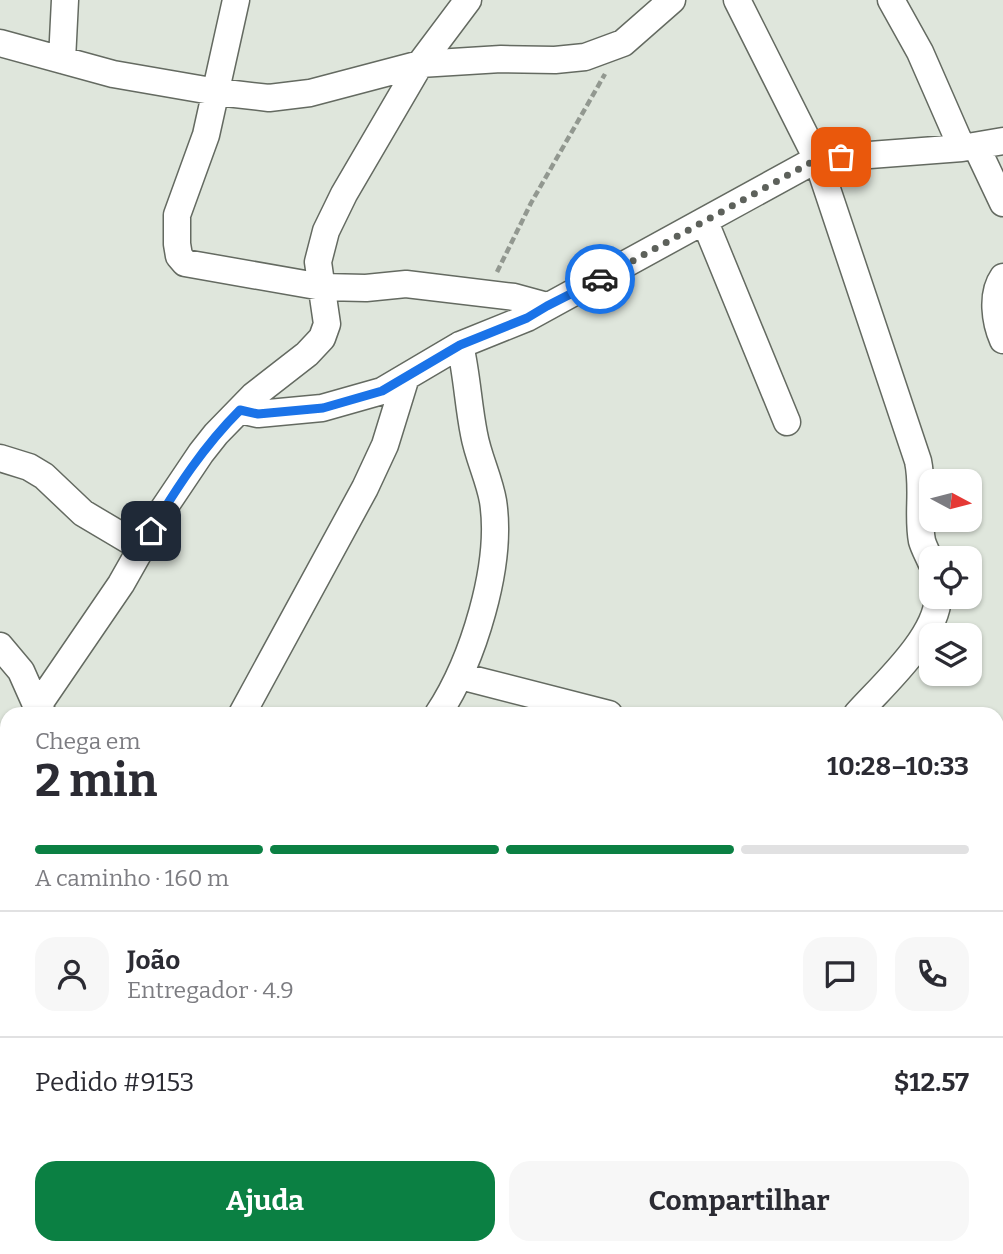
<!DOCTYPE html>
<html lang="pt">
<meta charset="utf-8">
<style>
body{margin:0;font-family:Bitter,serif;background:#f7f7f7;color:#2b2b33;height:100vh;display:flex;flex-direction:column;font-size:26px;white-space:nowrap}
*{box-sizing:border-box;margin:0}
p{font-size:23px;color:#7c7c81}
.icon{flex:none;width:38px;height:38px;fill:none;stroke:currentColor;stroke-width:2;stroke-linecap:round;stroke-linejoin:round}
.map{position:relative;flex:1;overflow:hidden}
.panel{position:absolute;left:0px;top:707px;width:1004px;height:548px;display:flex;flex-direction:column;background:#fff;border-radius:21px 21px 0 0;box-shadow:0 2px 5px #0004}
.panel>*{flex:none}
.needle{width:46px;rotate:97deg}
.buttons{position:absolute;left:919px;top:469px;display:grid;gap:14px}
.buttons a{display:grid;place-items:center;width:63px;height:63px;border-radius:14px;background:#fff;box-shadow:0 2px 5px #0004;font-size:35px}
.pin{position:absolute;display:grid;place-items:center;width:60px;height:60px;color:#fff;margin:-30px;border-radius:14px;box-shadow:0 4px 10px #0006}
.courier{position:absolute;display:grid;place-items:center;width:70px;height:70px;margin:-35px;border:5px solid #1a73e8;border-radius:50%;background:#fff;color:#222;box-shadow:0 2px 9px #0007}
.head em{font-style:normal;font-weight:700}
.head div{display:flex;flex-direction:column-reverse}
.head{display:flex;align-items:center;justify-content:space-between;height:119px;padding:0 35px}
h1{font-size:46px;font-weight:700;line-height:52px}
.bar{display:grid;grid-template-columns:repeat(4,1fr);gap:10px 7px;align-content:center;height:84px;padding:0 35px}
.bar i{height:9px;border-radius:5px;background:#e1e1e2}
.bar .active{background:#0b8043}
.bar p{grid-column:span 4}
.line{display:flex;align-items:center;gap:18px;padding:0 35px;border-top:2px solid #e1e1e2}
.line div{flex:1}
.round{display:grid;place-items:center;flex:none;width:74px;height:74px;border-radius:21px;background:#f7f7f7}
.cta{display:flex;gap:14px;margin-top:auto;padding:14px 35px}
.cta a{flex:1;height:80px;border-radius:21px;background:#0b8043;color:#fff;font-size:28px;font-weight:700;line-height:80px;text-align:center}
.cta a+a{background:#f7f7f7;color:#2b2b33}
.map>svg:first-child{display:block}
</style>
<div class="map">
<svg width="1003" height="1254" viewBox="0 0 1003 1254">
<rect width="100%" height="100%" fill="#dfe6dc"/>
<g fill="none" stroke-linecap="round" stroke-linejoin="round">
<g stroke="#646a61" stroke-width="29">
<path id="street" d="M236 0 206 135 177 215V244L179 256 185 263 322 287 366 288 406 284 514 297 547 306
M737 0 817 159 918 461C924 489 917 515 922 541 924 548 928 555 931 562
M891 0 920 52 962 148
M0 43 113 74 217 92 269 98 310 93 420 64 501 59 555 60 585 57 623 43 672 0
M62 60 65 0
M976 146 1003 203
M705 222 787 422
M1003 277C991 294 995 322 1003 340
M240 410 258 414 322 408 382 391 460 345 527 318 817 159 962 148 1003 141
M0 458 29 467 44 476 83 513 142 548
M0 646 21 671 37 707 43 714
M460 676 609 714
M37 707 121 584 164 508 201 453 216 434 253 396 307 354 322 338 327 324 318 262 326 231 344 194 420 64 468 0
M242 714 365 488 385 445 406 377
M438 714C473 661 503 565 493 501 489 478 478 457 474 434 468 404 467 375 460 345
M857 714C883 685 937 637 938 597
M998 803 1003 797
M0 810 7 811
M998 1082 1003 1076
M1 1254 7 1241
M191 1254 193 1248
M408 1254 409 1248
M664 1254 667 1248
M866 1254 871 1248"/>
</g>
<path stroke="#929890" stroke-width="4.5" stroke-dasharray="7 3.5" stroke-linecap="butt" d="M497 272 531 203 605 74"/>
<use href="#street" stroke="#fff" stroke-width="26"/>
</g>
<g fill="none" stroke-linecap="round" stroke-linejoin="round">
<path stroke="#5d615b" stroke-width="7" stroke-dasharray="0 12.6" d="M600 279 817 159 841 157"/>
<path stroke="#1a73e8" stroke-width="9" d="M151 531C177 487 204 446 240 410L258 414 323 408 382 391 460 345 527 318 547 306 600 279"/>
</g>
</svg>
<div class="buttons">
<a><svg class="needle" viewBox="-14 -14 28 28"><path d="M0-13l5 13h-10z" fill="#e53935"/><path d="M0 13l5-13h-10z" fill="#7c7c81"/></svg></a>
<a><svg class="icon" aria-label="locate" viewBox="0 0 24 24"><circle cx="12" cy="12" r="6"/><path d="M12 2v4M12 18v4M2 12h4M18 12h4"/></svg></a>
<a><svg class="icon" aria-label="layers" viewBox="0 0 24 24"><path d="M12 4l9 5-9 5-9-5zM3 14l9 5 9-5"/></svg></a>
</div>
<div class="pin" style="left:841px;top:157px;background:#ea580c"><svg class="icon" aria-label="bag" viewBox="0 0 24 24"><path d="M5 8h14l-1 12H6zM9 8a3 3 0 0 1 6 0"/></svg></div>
<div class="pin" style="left:151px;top:531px;background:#1f2937"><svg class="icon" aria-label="home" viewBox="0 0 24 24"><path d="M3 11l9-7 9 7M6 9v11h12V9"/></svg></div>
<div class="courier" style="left:600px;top:279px"><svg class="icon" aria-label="car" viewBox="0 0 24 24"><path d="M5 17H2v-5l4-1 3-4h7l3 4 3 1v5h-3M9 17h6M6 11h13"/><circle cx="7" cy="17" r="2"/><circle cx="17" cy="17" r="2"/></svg></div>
<section class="panel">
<div class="head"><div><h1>2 min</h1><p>Chega em</p></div><em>10:28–10:33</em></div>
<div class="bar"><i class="active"></i><i class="active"></i><i class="active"></i><i></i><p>A caminho · 160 m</p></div>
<div class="line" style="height:126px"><a class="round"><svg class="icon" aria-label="person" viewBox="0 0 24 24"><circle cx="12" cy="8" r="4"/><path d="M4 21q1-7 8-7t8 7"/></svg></a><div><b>João</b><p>Entregador · 4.9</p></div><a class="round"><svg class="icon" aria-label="chat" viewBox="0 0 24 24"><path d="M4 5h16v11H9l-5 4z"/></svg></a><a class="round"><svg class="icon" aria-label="phone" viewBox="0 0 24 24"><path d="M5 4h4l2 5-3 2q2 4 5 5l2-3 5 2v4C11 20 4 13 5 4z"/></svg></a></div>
<div class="line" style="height:91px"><div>Pedido #9153</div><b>$12.57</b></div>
<div class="cta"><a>Ajuda</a><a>Compartilhar</a></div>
</section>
</div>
